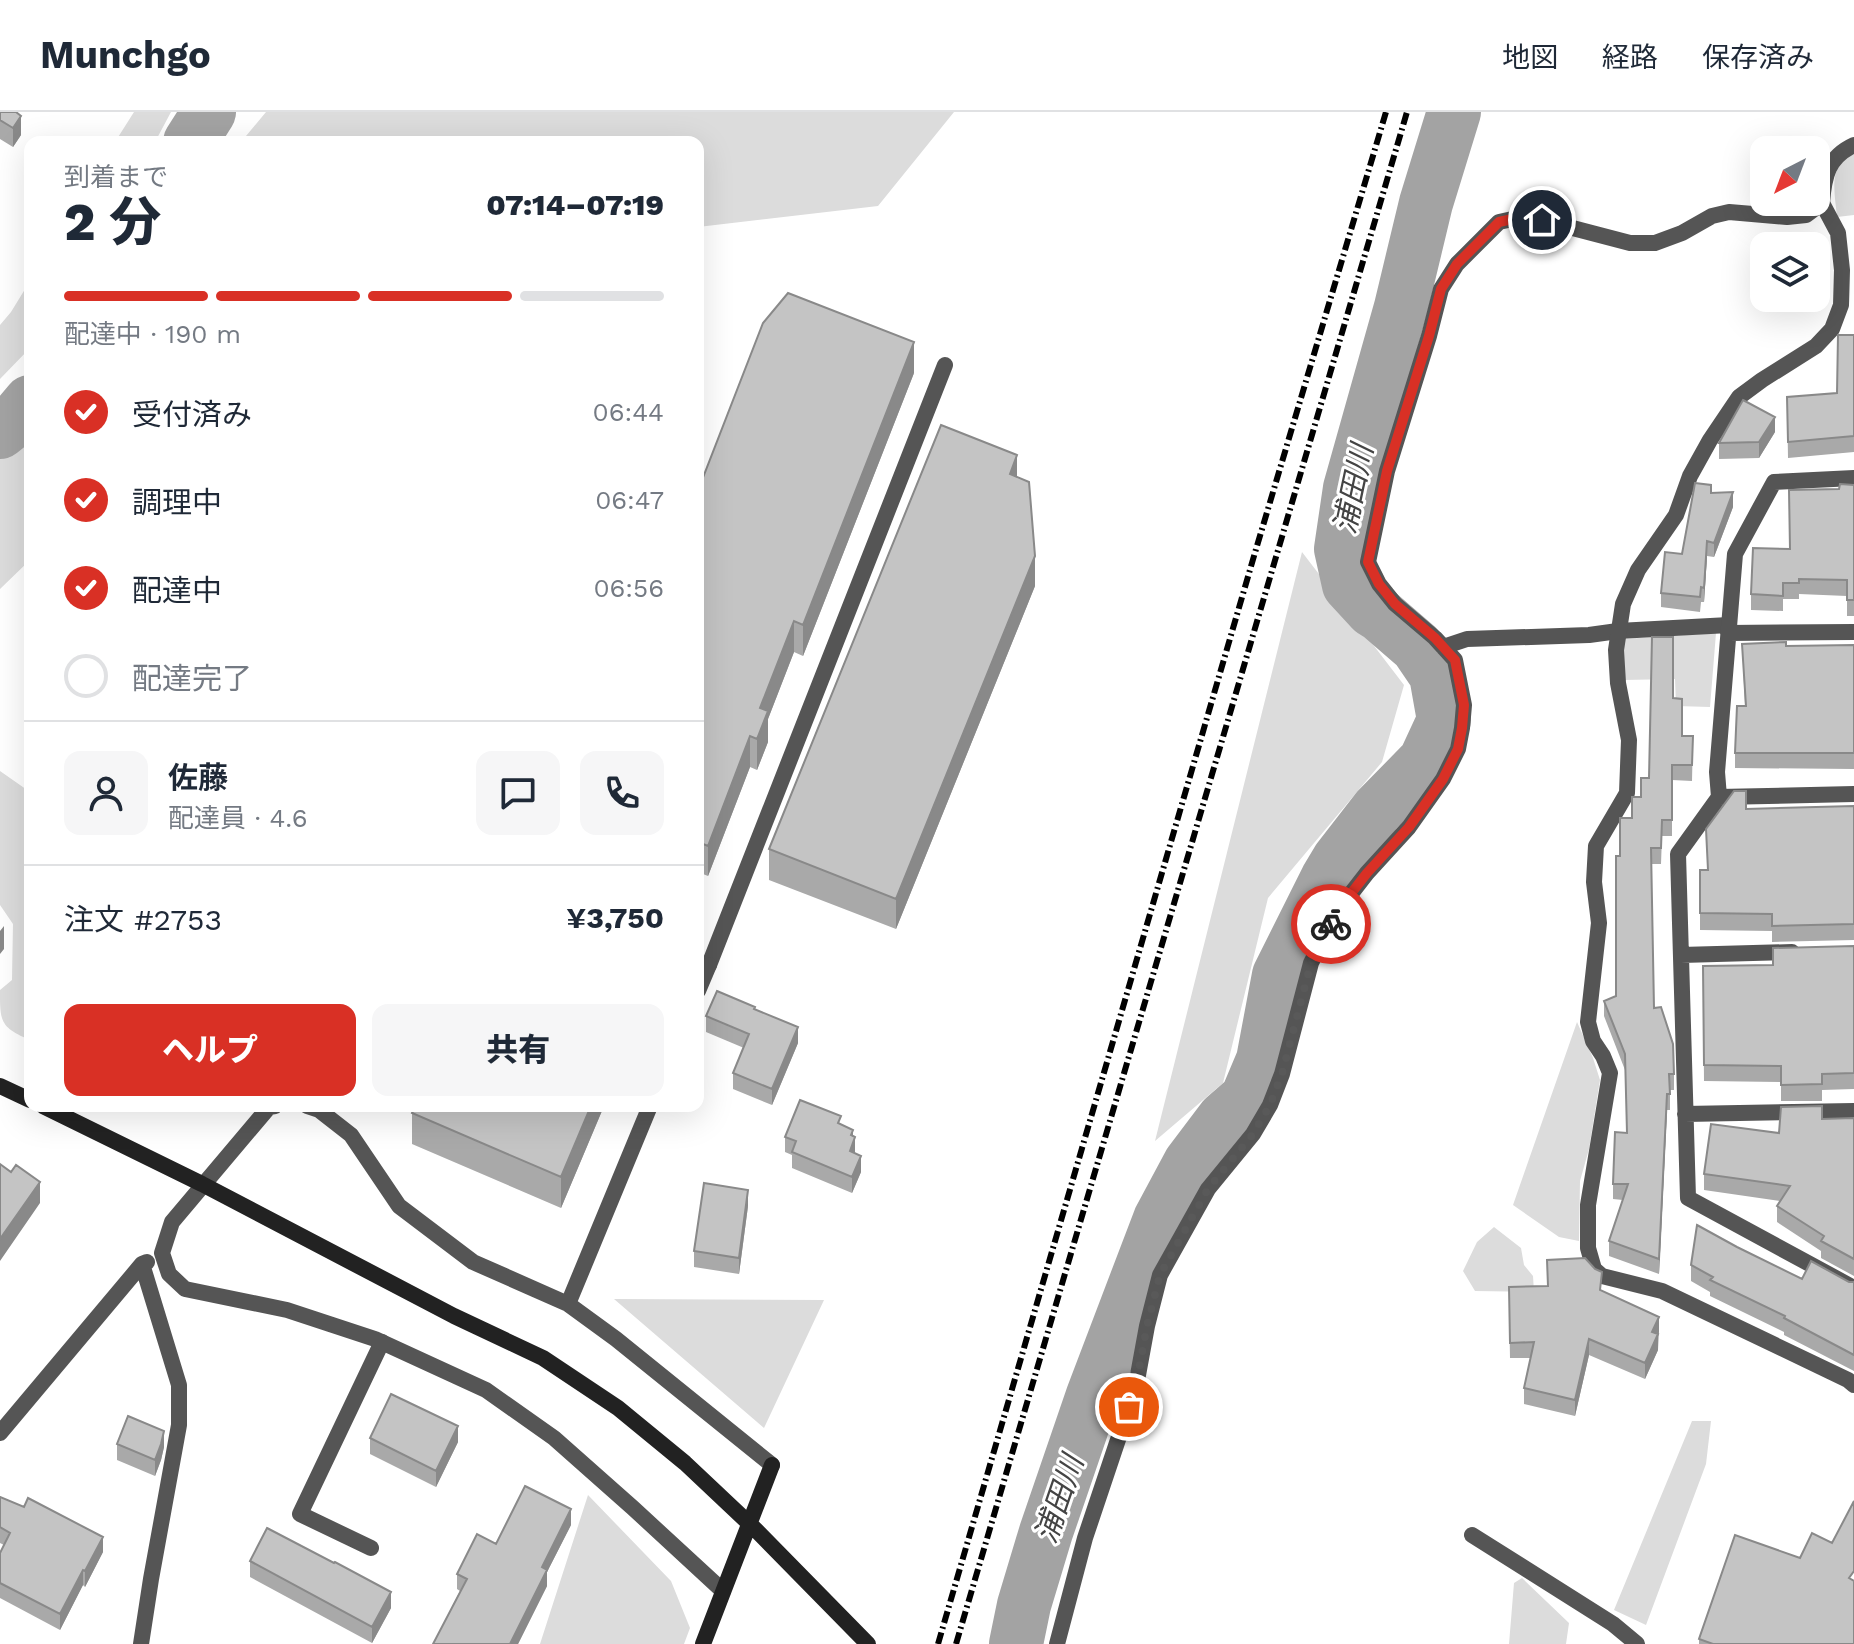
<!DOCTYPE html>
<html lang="ja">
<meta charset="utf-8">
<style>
body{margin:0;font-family:"Work Sans","Noto Sans JP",sans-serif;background:#f6f6f7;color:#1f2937;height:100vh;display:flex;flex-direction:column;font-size:30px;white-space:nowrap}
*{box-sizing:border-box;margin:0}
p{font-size:26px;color:#747a83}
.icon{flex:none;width:44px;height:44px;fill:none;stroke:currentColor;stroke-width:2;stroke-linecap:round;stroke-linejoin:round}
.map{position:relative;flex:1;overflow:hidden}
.sheet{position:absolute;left:24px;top:24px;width:680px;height:976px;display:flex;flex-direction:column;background:#fff;border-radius:16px;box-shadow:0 8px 32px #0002}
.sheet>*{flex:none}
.needle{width:52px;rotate:222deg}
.tools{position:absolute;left:1750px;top:24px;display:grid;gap:16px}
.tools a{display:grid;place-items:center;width:80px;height:80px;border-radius:16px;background:#fff;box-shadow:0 8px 32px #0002;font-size:40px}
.pin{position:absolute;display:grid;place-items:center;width:68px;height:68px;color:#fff;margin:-34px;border:4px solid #fff;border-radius:50%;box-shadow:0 2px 8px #0007}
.courier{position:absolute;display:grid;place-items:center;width:80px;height:80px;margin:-40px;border:6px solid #d93025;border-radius:50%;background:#fff;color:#222;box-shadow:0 2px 10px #0007}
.head em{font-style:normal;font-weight:800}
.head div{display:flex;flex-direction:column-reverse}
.head{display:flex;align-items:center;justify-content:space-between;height:136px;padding:0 40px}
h1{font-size:52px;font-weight:800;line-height:60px}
.bar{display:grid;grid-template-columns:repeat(4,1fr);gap:12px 8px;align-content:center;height:96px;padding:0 40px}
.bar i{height:10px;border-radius:6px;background:#e0e1e3}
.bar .on{background:#d93025}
.bar p{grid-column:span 4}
.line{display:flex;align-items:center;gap:20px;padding:0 40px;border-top:2px solid #e0e1e3}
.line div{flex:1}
.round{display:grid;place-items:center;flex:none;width:84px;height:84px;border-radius:16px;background:#f6f6f7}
ol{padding:0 40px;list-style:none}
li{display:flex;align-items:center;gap:24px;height:88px}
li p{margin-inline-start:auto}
li .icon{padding:8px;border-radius:50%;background:#d93025;color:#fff;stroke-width:4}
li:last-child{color:#747a83}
li i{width:44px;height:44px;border:4px solid #e0e1e3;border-radius:50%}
.action{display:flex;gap:16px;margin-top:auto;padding:16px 40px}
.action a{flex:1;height:92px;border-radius:16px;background:#d93025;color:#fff;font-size:32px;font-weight:800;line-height:92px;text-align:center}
.action a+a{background:#f6f6f7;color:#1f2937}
header{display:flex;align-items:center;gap:48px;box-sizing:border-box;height:112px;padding:0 40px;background:#fff;border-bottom:2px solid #e0e1e3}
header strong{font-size:38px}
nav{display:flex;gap:44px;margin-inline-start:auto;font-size:28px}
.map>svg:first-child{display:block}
</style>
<header>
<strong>Munchgo</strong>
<nav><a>地図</a><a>経路</a><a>保存済み</a></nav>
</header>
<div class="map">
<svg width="1854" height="1532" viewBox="0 0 1854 1532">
<rect width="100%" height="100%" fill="#fff"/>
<path fill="#dcdcdc" d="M134 0H171L155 30H115Z
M266 0H954L878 94 698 115V30H241Z
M1854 42V103L1837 105C1835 82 1827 51 1854 42Z
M30 169V236L0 267V213L11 200Z
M30 323V448L0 477V346Z
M1302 440 1404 573 1382 650 1268 786 1223 971 1155 1029Z
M1716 521 1710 595 1676 594 1675 567 1624 568 1622 544 1624 527Z
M0 659 30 680V928C0 915 0 910 0 878L12 868 13 812 0 793Z
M1577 910 1593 946 1600 968 1589 1037 1580 1069 1579 1129 1559 1125 1513 1093Z
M1494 1115 1521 1136 1524 1153 1533 1164 1534 1180 1475 1179 1463 1159 1477 1130Z
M614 1187 824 1188 764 1316Z
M1692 1309H1711L1706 1352 1646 1513 1614 1498Z
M588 1383 671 1469 690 1516 684 1532H540Z
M1522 1466 1569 1511 1566 1532H1509L1514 1471Z"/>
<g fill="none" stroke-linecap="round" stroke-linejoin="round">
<path stroke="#a3a3a3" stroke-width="54" d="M190 30 209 0
M0 320 15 308 30 290
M1016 1532 1024 1493 1046 1420 1093 1283 1160 1107 1190 1051 1224 1006 1247 986 1263 948 1279 863 1327 767 1339 747 1377 698 1425 649 1444 608 1436 563 1417 535 1380 503 1372 498 1349 473 1341 437 1350 376 1401 195 1426 91 1454 0"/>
<path stroke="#555" stroke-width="16" d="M1443 535 1467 527 1589 523 1618 519 1729 513
M709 853 945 253
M0 1321 142 1152 147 1150
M1472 1423 1613 1512 1637 1532
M371 1436 300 1402 382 1230
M141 1532 151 1467 179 1313V1273L142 1152
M1057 1532 1085 1426 1136 1274 1147 1214 1160 1163 1208 1077 1253 1022 1270 993 1282 962 1311 851 1326 821 1339 797 1367 761 1409 715 1443 667 1458 637 1462 616 1464 593 1455 548 1435 526 1395 492 1379 472 1368 450 1387 359 1429 224 1441 177 1457 152 1499 110 1517 106 1542 108 1630 131H1655L1682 121 1712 104 1729 100 1787 105 1806 103 1822 91C1824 64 1828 45 1854 33"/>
<path stroke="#555" stroke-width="16" d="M1822 91 1838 121 1842 158 1841 193 1832 217 1816 234 1762 268 1739 285 1710 328 1690 364 1676 403 1638 458 1623 492 1616 538 1618 571 1629 628 1627 681 1596 734 1594 770 1599 811 1588 910 1593 929 1603 944 1610 961 1588 1093V1136L1594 1157 1602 1164 1662 1179 1848 1268 1854 1273
M1728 521 1854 520
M1854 682 1719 685 1678 742 1688 1086 1854 1176
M1719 685 1717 660 1735 442 1774 370 1854 366
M1681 843 1792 840
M698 879 709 853
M275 994 269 995 172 1110 162 1141 169 1162 185 1177 287 1198 375 1227 486 1278 554 1326 633 1396 723 1479
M307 994 319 998 351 1023 399 1094 473 1150 568 1192 616 1227 772 1353
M1685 1002 1854 999
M568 1192 650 994"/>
<path stroke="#222" stroke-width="16" d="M0 974 30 988
M43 994 202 1072 454 1204 543 1246 618 1296 685 1351 754 1416 868 1532
M703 1532 772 1353"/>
<path stroke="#000" stroke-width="6" stroke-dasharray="12 4 2 4" stroke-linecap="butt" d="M938 1532 1254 444 1386 0
M956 1532 1407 0"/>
</g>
<path fill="#a9a9a9" d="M0 0 21 23 13 35 0 27Z
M1854 223V340L1788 346 1787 285 1837 281Z
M914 261 803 544 794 540 768 607V630L757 658 750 655 708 764 698 760V366L702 368Z
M1775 320 1759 346 1719 347V331Z
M1017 365 1035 474 896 817 769 768V737Z
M1854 373V504H1847V484L1799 482V487H1783V499L1751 498V482L1839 377Z
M1711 381 1733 395 1714 445 1707 444 1704 490H1701L1700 500 1661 495V481L1682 442Z
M1742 532 1786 534 1854 533V657L1735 656V641L1745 594Z
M1673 586 1682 624H1693L1692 669 1672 668V724H1662L1661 752H1651L1654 896 1674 962V978H1670V998H1667L1659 1162 1609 1144V1129L1623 1088 1613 1087V1072L1627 1021 1625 958 1604 904V889L1616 884 1620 744 1632 706 1649 666Z
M1854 694V828L1772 830V819L1700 818V758H1707L1746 697Z
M1854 834V977L1822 978V989H1781V970L1704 969 1703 854 1773 853Z
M755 897 798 931 772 993 733 977V961L744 936 706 920V904Z
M604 994 561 1096 412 1032V1001Z
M1854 1006V1164L1821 1146V1139L1777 1110V1094L1780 1089 1704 1078V1062L1779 1021 1822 1007Z
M841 1012 853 1024 855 1041 861 1060 852 1081 792 1056V1043L785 1040V1025Z
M748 1094 739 1162 694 1155V1139Z
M1737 1135 1802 1167 1854 1170V1259L1784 1223V1220L1710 1184V1180L1691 1169V1153Z
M1602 1179 1659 1220 1658 1238 1645 1267 1589 1243 1575 1304 1524 1292V1276L1531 1246H1510L1509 1191Z
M370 1326 458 1330 436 1375 370 1342Z
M117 1332 164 1335 161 1348 155 1364 117 1348Z
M0 1385 103 1440 85 1475 83 1473 60 1518 0 1486V1441L4 1433 0 1431Z
M571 1413 547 1460V1474L518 1532H433L460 1479 457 1477V1462L496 1432Z
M1832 1431 1854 1532H1699V1527L1800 1446Z
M250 1449 391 1496 372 1531 250 1465Z"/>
<path fill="#898989" d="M21 4V23L13 35V16Z
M914 230V261L803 544V513Z
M1775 305V320L1759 346V330Z
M1017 343V374L1010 362Z
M1733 380V395L1714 445V431Z
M1707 429V444L1704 490V476Z
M1035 444V474L896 817V787Z
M794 509V540L768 607V630L757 658V627L760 596Z
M750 624V655L708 764V734Z
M4 814V837L0 842V819Z
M798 915V931L772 993V977Z
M1667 982V998L1659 1162V1147Z
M591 994H604L561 1096V1065Z
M853 1018V1031L855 1025V1041L850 1055 851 1023Z
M861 1044V1060L852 1081V1065Z
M40 1070V1091L0 1149V1127Z
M748 1078V1094L739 1162V1146Z
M1659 1205V1220L1654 1232 1658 1222V1238L1645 1267V1251L1652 1220Z
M1589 1227V1243L1575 1304V1288Z
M458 1314V1330L436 1375V1359Z
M164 1319V1335L161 1348 155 1364V1348Z
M571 1397V1413L547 1460V1474L518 1532H510L542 1455Z
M103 1425V1440L85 1475V1459Z
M83 1458V1473L60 1518V1502Z
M391 1480V1496L372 1531V1515Z"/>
<path fill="#c4c4c4" stroke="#898989" stroke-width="2" d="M0 0H16L21 4 13 16 0 8Z
M788 181 914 230 803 513 794 509 760 596 768 599 757 627 750 624 708 734 698 730V366L702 368 763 211Z
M1838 223H1854V324L1788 330 1787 285 1837 281Z
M1743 288 1775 305 1759 330 1719 331Z
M941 313 1017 343 1010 362 1029 370 1035 444 896 787 769 737Z
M1695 371 1711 373V381L1733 380 1714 431 1707 429 1704 476 1701 475 1700 485 1661 481 1665 440 1682 442Z
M1840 372 1854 373V488H1847V468L1799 467V471H1783V484L1751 482 1753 436 1790 437 1789 378 1839 377Z
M1652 525H1673V586L1682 587V624H1693L1692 653H1672V708H1662L1661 736H1651L1654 896 1661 895 1673 932 1674 962H1669L1670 982H1667L1659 1147 1609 1129 1628 1072H1613L1615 1020 1627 1021 1625 942 1604 889 1616 884V744H1620V706H1632V685H1641V666H1649Z
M1786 530V534L1854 533V641H1735L1737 594H1746L1742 532Z
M1734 679H1746V697L1854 694V812L1772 814V802L1700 801V758H1708L1706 717Z
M1854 834V961L1822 962V972L1781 973V954L1704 953 1703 854 1773 853V836Z
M717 879 755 895 754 897 798 915 772 977 733 961 749 922 706 904Z
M800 988 841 1004 838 1011 853 1018 851 1023 855 1025 850 1039 861 1044 852 1065 792 1040 796 1029 785 1025Z
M415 994H591L561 1065 412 1001Z
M1822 994V1007L1854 1006V1147L1821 1129 1824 1124 1777 1094 1790 1074 1704 1062 1711 1012 1779 1021 1781 995Z
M0 1052 11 1060 16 1053 40 1070 0 1127Z
M704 1071 748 1078 739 1146 694 1139Z
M1697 1113 1737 1135 1802 1167 1811 1149 1849 1170H1854V1243L1784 1206 1785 1204 1710 1168 1713 1165 1691 1153Z
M1585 1146 1595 1157 1602 1160 1600 1178 1659 1205 1652 1220 1658 1222 1645 1251 1589 1227 1575 1288 1524 1276 1534 1230 1510 1231 1509 1175 1548 1174 1547 1148Z
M391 1282 458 1314 436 1359 370 1326Z
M128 1304 164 1319 161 1332 155 1348 117 1332Z
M525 1374 571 1397 542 1455 547 1458 510 1532H433L467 1467 457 1462 477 1422 496 1432Z
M0 1385 24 1395 28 1386 103 1425 85 1459 83 1458 60 1502 0 1471V1441L10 1421 0 1415Z
M1854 1389V1459L1849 1466 1854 1469V1532H1713L1699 1527 1735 1423 1800 1446 1812 1421 1832 1431Z
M267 1416 334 1451 335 1450 391 1480 372 1515 250 1449Z"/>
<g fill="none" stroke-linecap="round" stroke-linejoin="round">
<path stroke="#595959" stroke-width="8" stroke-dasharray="0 14.4" d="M1129 1295 1136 1274 1147 1214 1160 1163 1208 1077 1253 1022 1270 993 1282 962 1311 851 1331 812"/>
<path stroke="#d93025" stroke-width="10" d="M1331 812 1339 797 1367 761 1409 715 1443 667 1458 637 1462 616 1464 593 1455 548 1435 526 1395 492 1379 472 1368 450 1387 359 1429 224 1441 177 1457 152 1499 110 1517 106 1542 108"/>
</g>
<g text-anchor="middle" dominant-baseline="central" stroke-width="6" stroke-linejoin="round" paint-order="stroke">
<g font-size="30" font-style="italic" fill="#444" stroke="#fff">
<text transform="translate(1353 377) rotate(-78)">浦田川</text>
<text transform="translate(1059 1387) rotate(-71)">浦田川</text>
</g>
</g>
</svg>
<div class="tools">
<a><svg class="needle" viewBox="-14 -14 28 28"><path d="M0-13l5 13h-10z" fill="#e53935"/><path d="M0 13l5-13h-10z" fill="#747a83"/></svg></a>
<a><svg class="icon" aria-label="layers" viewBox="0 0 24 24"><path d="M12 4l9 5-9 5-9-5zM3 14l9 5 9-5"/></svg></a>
</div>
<div class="pin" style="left:1129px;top:1295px;background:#ea580c"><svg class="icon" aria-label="bag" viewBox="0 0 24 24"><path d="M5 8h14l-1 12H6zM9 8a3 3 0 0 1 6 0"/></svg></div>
<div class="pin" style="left:1542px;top:108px;background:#1f2937"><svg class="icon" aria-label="home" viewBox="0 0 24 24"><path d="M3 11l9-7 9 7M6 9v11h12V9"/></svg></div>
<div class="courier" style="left:1331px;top:812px"><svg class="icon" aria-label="bike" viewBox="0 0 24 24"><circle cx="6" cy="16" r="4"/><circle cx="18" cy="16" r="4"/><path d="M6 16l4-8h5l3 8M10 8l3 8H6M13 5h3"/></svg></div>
<section class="sheet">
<div class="head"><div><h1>2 分</h1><p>到着まで</p></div><em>07:14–07:19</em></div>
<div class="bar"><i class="on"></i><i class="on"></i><i class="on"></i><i></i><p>配達中 · 190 m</p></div>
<ol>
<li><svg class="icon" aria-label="check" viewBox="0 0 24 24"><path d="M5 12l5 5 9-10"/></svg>受付済み<p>06:44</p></li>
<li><svg class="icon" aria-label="check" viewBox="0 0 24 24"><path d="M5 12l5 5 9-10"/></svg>調理中<p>06:47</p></li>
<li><svg class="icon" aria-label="check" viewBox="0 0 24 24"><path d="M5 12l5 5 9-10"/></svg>配達中<p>06:56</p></li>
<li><i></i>配達完了</li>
</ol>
<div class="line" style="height:144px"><a class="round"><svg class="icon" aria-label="person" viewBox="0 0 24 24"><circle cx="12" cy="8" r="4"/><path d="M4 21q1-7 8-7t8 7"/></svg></a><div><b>佐藤</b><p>配達員 · 4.6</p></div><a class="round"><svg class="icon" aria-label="chat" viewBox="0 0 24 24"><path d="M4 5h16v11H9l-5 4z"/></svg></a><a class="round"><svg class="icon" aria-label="phone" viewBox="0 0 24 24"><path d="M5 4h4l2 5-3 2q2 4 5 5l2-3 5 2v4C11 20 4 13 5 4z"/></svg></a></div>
<div class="line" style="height:104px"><div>注文 #2753</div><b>¥3,750</b></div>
<div class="action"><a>ヘルプ</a><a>共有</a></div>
</section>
</div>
